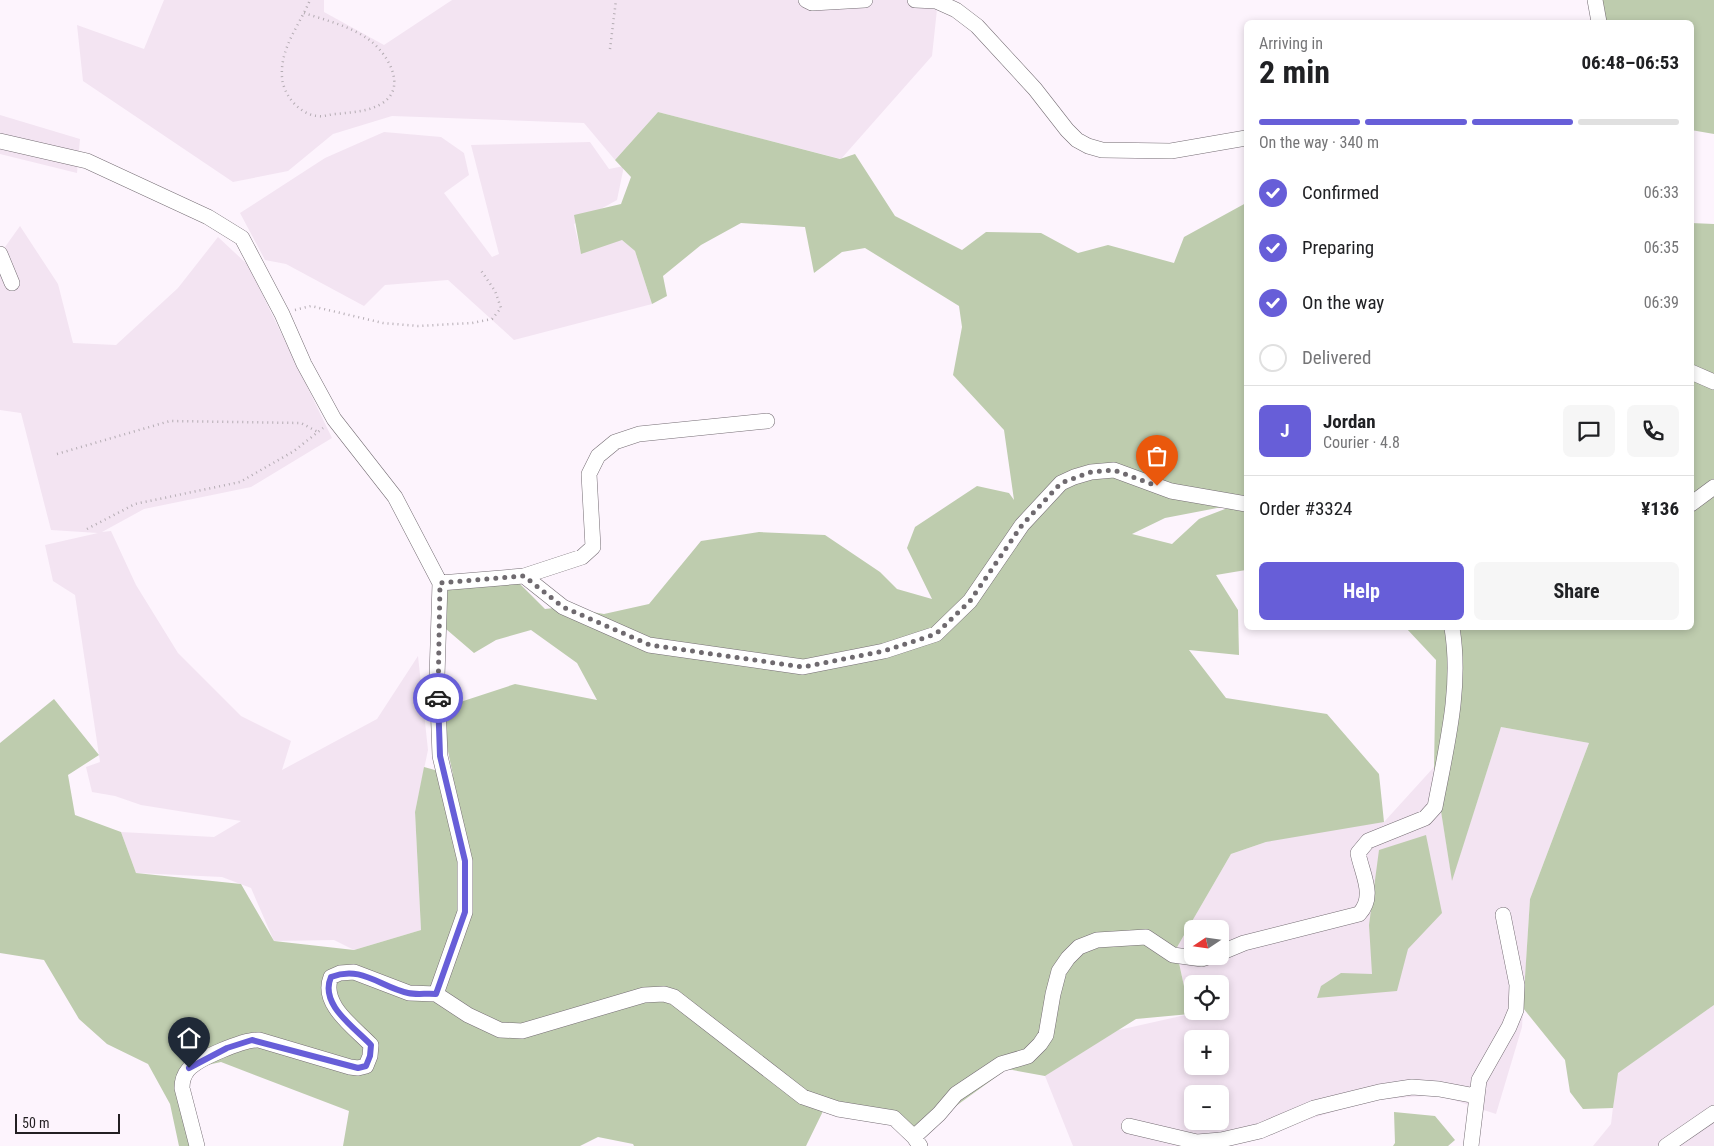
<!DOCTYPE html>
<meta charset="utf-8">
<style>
body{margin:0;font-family:"Roboto Condensed",sans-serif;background:#f6f6f6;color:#202124;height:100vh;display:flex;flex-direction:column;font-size:19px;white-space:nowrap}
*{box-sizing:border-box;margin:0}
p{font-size:16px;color:#757577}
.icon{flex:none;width:28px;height:28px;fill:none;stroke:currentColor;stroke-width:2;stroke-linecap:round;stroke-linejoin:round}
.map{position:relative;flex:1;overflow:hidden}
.side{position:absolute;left:1244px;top:20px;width:450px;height:610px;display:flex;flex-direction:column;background:#fff;border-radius:8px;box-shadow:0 2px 8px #0003}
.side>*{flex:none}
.needle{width:32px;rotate:257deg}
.buttons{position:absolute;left:1184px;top:920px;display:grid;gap:10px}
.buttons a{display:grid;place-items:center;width:45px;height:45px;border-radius:8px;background:#fff;box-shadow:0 2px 8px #0003;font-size:25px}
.scale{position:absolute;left:15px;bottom:12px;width:105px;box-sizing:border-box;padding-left:5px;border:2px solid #231f22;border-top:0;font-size:14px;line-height:18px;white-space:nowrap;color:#231f22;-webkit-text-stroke:4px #fdf4fd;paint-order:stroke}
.pin{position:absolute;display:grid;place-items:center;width:42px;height:42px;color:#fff;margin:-51px -21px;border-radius:50% 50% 50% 0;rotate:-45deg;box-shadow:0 0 5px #0007}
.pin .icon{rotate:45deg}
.courier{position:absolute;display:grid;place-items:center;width:50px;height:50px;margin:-25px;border:4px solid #675ed8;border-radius:50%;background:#fff;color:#222;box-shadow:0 1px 6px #0007}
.head em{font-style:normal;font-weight:700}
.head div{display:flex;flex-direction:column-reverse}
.head{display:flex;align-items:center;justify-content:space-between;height:85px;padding:0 15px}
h1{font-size:32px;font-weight:700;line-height:38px}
.bar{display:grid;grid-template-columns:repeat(4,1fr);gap:8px 5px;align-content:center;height:60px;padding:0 15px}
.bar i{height:6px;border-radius:4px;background:#e0e0e0}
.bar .on{background:#675ed8}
.bar p{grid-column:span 4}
.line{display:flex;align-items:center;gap:12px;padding:0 15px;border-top:1px solid #e0e0e0}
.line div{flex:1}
.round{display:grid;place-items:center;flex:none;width:52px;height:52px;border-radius:8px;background:#f6f6f6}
ol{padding:0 15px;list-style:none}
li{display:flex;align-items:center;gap:15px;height:55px}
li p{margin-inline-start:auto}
li .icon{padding:5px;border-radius:50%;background:#675ed8;color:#fff;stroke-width:4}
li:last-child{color:#757577}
li i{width:28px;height:28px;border:2px solid #e0e0e0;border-radius:50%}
.primary-button{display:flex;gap:10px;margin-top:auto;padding:10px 15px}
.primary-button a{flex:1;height:58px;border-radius:8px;background:#675ed8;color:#fff;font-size:20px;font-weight:700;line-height:58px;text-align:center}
.primary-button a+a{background:#f6f6f6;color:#202124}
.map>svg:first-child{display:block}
</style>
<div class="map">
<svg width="1714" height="1146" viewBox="0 0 1714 1146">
<rect width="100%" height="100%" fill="#fdf4fd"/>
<path fill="#f3e4f2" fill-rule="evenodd" d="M164 0H324V12L384 45 452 0H938L932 56 841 159 658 112 615 160 584 123 392 116 333 134 288 171 233 182 83 81 77 25 144 49Z
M0 115 80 139 77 173 0 154Z
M384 132 441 137 464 153 469 175 444 193 492 257 499 254 471 145 590 142 609 169 624 166 617 200 574 224 581 253 615 234 635 251 652 304 514 340 448 280 385 285 364 306 286 264 265 260 240 213 325 158Z
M20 226 58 284 73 343 116 345 178 288 218 237 248 265 332 438 251 487 144 509 102 532 111 531 136 585 178 653 241 716 291 741 282 770 377 719 418 656 428 750 415 812 421 930 354 950 334 940 274 941 251 888 222 877 136 873 121 832 214 837 241 821 141 805 115 796 92 792 86 767 100 762 75 595 53 581 45 545 98 533 51 530 21 413 0 410V254Z
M1501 727 1589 743 1530 899 1522 1027 1496 1114 1438 1095 1371 1100 1224 1146H1073L1045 1076 1114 1031 1190 1014 1176 949 1231 854 1339 817 1384 822 1434 767 1452 879ZM1192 929H1220V956H1192ZM1192 984H1220V1011H1192ZM1192 1039H1220V1066H1192ZM1192 1094H1220V1121H1192Z
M1714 1005V1146H1593L1611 1124 1617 1073Z"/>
<path fill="#beccae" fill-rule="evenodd" d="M1596 0H1714V134L1691 130V22H1600Z
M658 112 840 159 855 154 895 216 962 250 986 232 1041 233 1078 253 1108 245 1174 263 1184 237 1246 203V570L1216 575 1238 610 1239 655 1189 650 1226 698 1327 714 1379 774 1384 822 1266 842 1231 854 1176 949 1190 1014 1136 1019 1045 1076 1007 1069 920 1132 826 1105 806 1146H634L633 1144 598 1137 580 1146H343L349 1111 221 1062 189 1069 182 1088 197 1146H179L170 1104 148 1064 107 1044 79 1019 44 960 0 953V743L54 699 99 755 68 775 75 815 121 832 136 873 241 884 274 941 354 950 421 930 415 812 424 767 453 775 439 709 515 684 597 700 577 663 531 630 496 640 474 653 439 623 440 583 513 577 545 609 563 607 604 614 649 604 701 541 759 532 825 535 880 572 897 589 932 599 907 548 915 527 977 486 1009 493 1014 500 1004 430 953 375 962 327 959 306 865 248 842 252 814 273 805 227 741 223 701 245 663 276 667 296 652 304 635 251 622 240 581 254 574 215 621 204 631 177 615 160ZM1238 504 1199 519 1172 544 1132 534 1165 518Z
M1691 223 1714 224V1005L1618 1073 1613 1108 1583 1109 1570 1092 1565 1060 1523 1008 1530 899 1589 743 1501 727 1452 881 1434 767 1436 660 1406 628H1691Z
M1426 835 1442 913 1408 949 1397 991 1317 998 1321 986 1341 973 1372 974 1369 925 1379 850Z
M1394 1112 1435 1116 1455 1140 1448 1146H1393L1395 1143Z"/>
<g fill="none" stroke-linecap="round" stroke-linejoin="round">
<g stroke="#756d74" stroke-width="16">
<path id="minor" d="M806 0 812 3 865 0
M915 0 936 1 956 10 977 26 1035 89 1067 130 1077 140 1088 146 1102 150 1171 151 1246 138
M1595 0 1599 22
M0 141 87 161 208 217 242 238 282 314 304 364 334 419 395 497 440 583 437 676 440 756 465 861V912L436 994
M0 254 12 283
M1691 372 1714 382
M1691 504 1714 487
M524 576 582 557 593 547 589 474 598 456 615 442 639 434 767 421
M440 583 524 576 563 607 649 645 803 667 884 651 936 634 970 601 1022 525 1061 483 1074 477 1091 472 1114 470 1171 491 1246 504
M1220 953 1244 943 1359 914C1376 896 1362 874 1358 853L1368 841 1425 818 1435 807C1446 748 1462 688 1452 628
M1129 1126 1197 1142 1221 1140 1260 1131 1314 1108 1379 1092 1412 1087 1439 1089 1476 1096
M914 1137 939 1114 956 1094 1001 1064 1028 1056 1040 1044 1046 1035 1053 994 1059 971 1068 958 1079 947 1097 940 1146 937 1173 955 1202 959 1211 956
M197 1146 182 1088C182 1081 183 1076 188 1070 197 1059 244 1039 259 1040L350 1067 358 1068 366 1066 370 1056 371 1045C354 1027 320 1004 331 977L340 973 354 972 409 993 436 994 468 1015 500 1030 522 1031 644 995 664 994 674 997 803 1097 838 1109 894 1118 914 1137 920 1146
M1471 1146 1479 1080 1509 1027 1516 1010 1517 985 1503 915
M1666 1146 1714 1113"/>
</g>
<path stroke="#b4acb3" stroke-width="2.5" stroke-dasharray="1 4" stroke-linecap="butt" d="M304 13C325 20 350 26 368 39 387 52 409 88 381 104 367 112 352 112 337 114 330 114 324 117 318 116 300 115 283 95 282 77 280 48 299 26 310 0
M610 49 616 0
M295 310 311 306 383 323 418 326 472 323 492 319 501 308 495 291 480 269
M57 454 170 421 301 423 318 432
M87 529 135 504 240 482 294 451 323 428"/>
<use href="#minor" stroke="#fff" stroke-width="15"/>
</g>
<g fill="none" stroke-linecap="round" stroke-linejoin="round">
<path stroke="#6f6a6f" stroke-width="5" stroke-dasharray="0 9" d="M438 698 440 583 524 576 563 607 650 645 803 667 884 651 936 634 970 601 1022 525 1061 483 1091 472 1114 470 1157 486"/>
<path stroke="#675ed8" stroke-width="6" d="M189 1068 227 1048 252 1040 358 1068 366 1066 370 1056 371 1045C354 1027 319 1004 331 977 362 965 380 987 408 993 417 995 427 993 436 994L465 912V861L440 756 438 698"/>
</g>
</svg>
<div class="buttons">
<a><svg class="needle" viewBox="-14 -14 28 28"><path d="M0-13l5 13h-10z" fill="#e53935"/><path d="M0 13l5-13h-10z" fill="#757577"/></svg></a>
<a><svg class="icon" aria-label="locate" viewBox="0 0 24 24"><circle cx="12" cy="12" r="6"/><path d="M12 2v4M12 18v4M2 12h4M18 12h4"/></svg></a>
<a>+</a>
<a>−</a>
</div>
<div class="scale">50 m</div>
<div class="pin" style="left:1157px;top:486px;background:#ea580c"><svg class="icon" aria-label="bag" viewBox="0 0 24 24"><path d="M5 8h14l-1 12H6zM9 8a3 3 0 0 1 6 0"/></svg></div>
<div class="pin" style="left:189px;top:1068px;background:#1f2937"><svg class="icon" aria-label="home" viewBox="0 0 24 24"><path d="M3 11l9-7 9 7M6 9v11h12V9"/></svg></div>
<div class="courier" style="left:438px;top:698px"><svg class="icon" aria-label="car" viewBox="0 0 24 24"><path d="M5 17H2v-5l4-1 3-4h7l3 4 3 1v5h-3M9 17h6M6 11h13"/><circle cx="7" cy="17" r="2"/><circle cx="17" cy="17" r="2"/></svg></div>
<section class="side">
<div class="head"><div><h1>2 min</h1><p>Arriving in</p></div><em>06:48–06:53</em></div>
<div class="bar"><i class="on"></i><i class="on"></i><i class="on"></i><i></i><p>On the way · 340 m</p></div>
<ol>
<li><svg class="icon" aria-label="check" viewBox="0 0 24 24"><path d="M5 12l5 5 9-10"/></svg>Confirmed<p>06:33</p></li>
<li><svg class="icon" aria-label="check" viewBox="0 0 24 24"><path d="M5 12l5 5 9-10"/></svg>Preparing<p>06:35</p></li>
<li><svg class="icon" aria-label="check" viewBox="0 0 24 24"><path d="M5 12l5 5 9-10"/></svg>On the way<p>06:39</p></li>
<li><i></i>Delivered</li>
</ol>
<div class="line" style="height:90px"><b class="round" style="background:#675ed8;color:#fff">J</b><div><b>Jordan</b><p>Courier · 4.8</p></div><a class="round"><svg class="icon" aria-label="chat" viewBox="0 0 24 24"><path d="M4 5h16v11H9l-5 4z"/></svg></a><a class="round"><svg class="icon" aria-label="phone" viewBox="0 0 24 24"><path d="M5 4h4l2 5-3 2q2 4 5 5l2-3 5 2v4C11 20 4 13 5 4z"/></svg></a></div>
<div class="line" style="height:65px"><div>Order #3324</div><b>¥136</b></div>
<div class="primary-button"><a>Help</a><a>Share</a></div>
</section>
</div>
